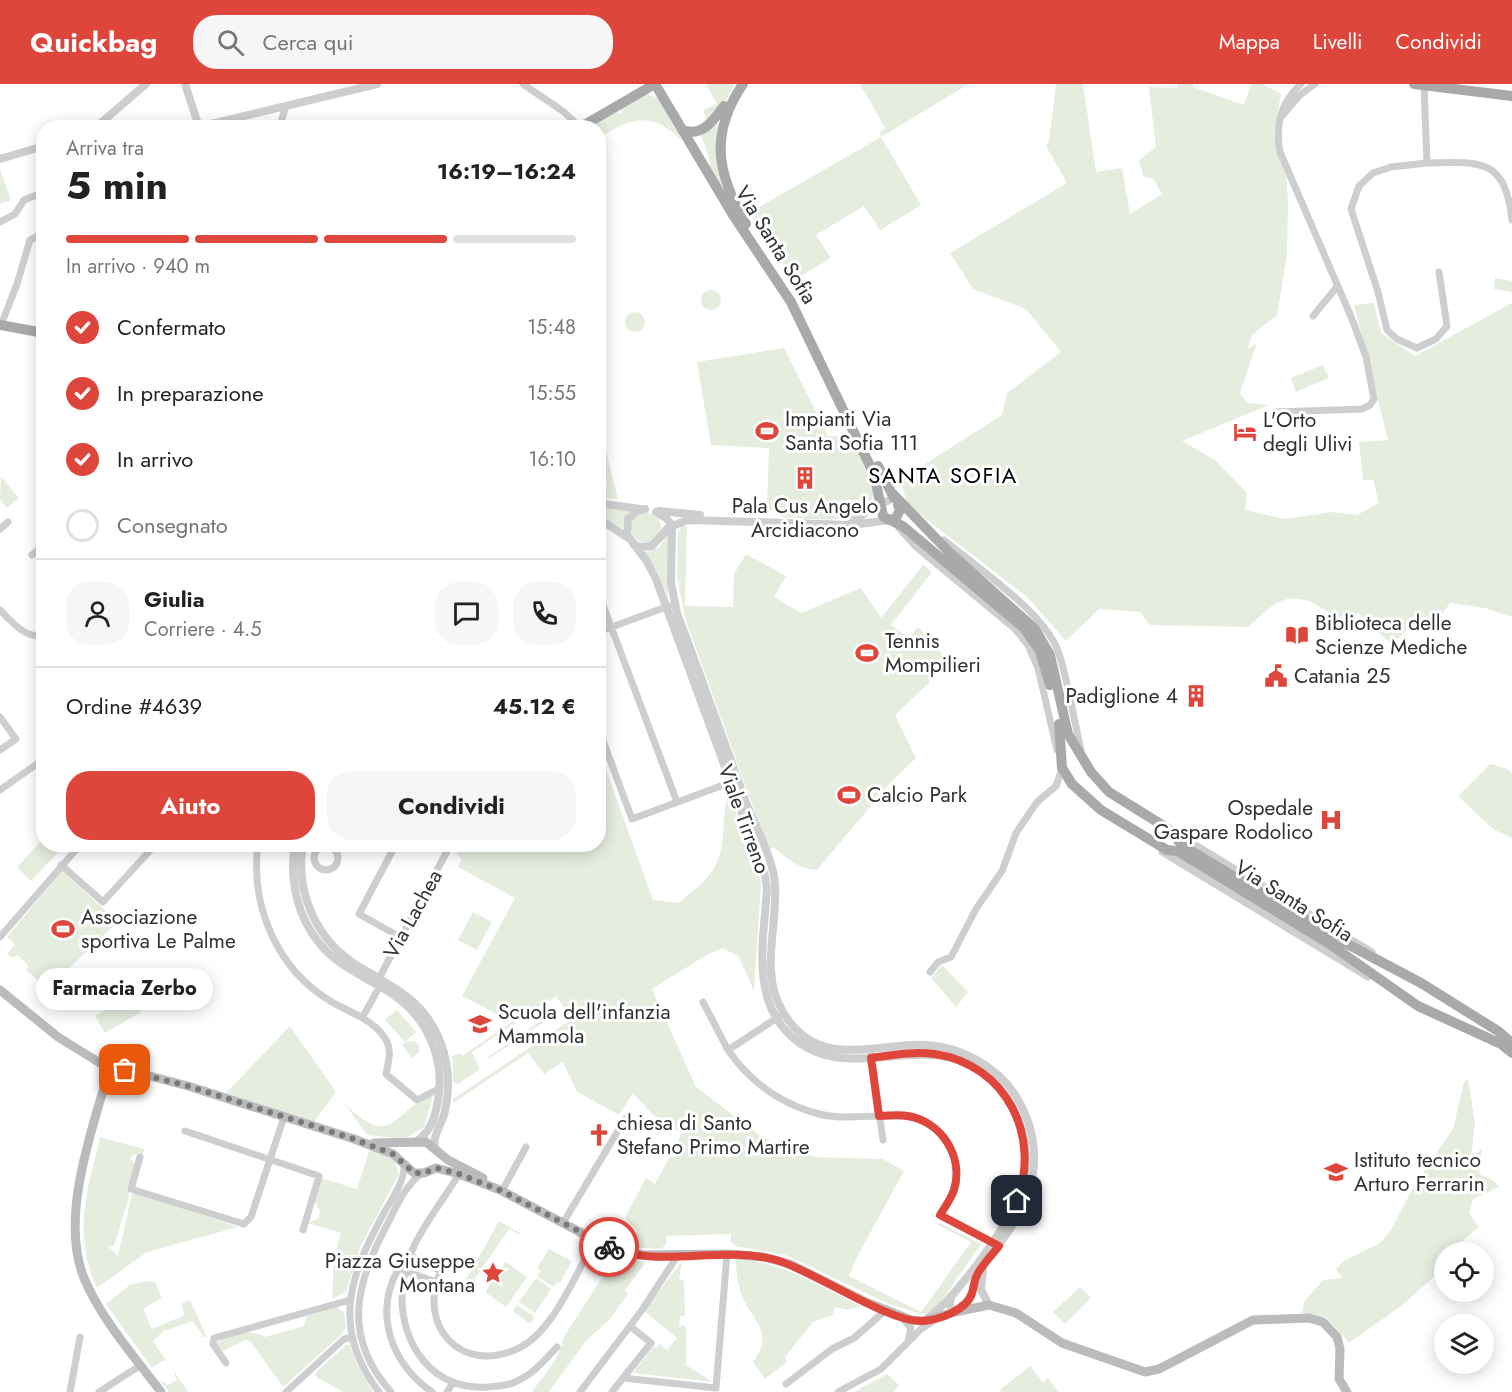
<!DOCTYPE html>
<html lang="it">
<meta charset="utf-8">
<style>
body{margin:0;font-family:Jost,sans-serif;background:#f6f6f6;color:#222;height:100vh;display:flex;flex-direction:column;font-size:22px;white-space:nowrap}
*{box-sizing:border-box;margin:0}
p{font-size:20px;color:#767676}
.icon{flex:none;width:33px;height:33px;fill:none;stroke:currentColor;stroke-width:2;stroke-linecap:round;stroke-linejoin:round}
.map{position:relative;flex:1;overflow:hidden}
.sheet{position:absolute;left:36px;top:36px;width:570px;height:732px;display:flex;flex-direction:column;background:#fff;border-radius:24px;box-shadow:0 3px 15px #0003}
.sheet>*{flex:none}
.fabs{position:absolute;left:1434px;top:1158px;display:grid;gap:12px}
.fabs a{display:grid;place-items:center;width:60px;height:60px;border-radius:50%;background:#fff;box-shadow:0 3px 15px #0003;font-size:30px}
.pin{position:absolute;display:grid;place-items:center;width:51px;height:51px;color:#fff;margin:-26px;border-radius:12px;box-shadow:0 3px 9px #0006}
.courier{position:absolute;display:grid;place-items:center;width:60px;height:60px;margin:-30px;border:4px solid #df463b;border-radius:50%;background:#fff;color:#222;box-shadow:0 2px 8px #0007}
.bubble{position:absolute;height:42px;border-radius:21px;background:#fff;box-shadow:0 3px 15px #0003;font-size:20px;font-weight:700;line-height:42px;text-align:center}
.summary em{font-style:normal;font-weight:700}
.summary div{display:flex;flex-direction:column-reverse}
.summary{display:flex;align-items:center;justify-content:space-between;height:102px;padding:0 30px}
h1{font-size:39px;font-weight:700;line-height:45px}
.bar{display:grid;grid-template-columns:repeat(4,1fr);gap:9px 6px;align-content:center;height:72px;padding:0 30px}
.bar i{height:8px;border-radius:4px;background:#e0e0e0}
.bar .active{background:#df463b}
.bar p{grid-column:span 4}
.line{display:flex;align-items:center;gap:15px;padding:0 30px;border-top:2px solid #e0e0e0}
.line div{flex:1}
.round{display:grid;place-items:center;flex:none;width:63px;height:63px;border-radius:24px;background:#f6f6f6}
ol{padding:0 30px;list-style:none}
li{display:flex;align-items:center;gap:18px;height:66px}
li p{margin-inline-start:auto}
li .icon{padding:6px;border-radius:50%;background:#df463b;color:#fff;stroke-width:4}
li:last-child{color:#767676}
li i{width:33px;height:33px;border:3px solid #e0e0e0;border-radius:50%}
.action{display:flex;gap:12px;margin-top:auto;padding:12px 30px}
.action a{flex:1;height:69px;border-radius:24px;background:#df463b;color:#fff;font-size:24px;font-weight:700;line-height:69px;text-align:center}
.action a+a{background:#f6f6f6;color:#222}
header{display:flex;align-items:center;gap:36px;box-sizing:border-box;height:84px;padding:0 30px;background:#df463b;color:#fff}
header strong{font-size:28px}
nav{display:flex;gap:33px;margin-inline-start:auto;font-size:21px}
.search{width:420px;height:54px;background:#f6f6f6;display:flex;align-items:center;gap:15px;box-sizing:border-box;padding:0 21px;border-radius:24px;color:#767676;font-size:22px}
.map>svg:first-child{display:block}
</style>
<header>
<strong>Quickbag</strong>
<div class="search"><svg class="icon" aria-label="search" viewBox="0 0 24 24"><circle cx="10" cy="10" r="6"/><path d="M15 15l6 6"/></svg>Cerca qui</div>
<nav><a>Mappa</a><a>Livelli</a><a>Condividi</a></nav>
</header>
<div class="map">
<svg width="1512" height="1308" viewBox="0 0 1512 1308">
<rect width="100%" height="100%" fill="#fff"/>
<path fill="#e5eddf" d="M706 0H734C727 18 715 33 698 42L706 35 703 26 717 20Z
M860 0H969L881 53 921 121 880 146 864 122 816 151 831 174 799 193 796 188 787 185 749 129 881 53 880 48 885 44Z
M1056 0H1083L1096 88 1122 84 1130 130 1162 110 1154 96 1143 92 1139 76 1156 63 1149 3 1177 4 1178 0H1193V3L1244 21 1251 0H1263L1281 10 1274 48 1287 97 1288 121 1287 171 1277 231 1252 251 1247 266 1257 259 1240 309 1247 319 1269 321 1182 357 1215 376 1247 409 1245 426 1285 435 1332 428 1357 431 1379 419 1373 396H1363L1359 358 1388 356 1354 221 1374 219 1381 249 1415 272 1512 219V533L1485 524 1450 519 1437 537 1414 538 1392 561 1358 529 1349 537 1352 541 1347 544C1331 529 1305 507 1281 517 1270 521 1258 535 1248 543L1150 541 1140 528 1099 525 1066 557 1027 513 908 421 900 396 1002 331 1007 309 1061 268 1026 225 973 205 950 169 1067 99 1046 62 1049 58Z
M647 10 658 14 682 57C652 27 632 33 599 54L598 44H587L614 27 620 30 622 28 619 24Z
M716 39H718L717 51 728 112 708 82 711 79 701 51Z
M0 85 11 116 0 120Z
M1495 194 1512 197V208L1494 205Z
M701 216a10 10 0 1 1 20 0a10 10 0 1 1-20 0Z
M625 238a10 10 0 1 1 20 0a10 10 0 1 1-20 0Z
M784 264 828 352H840L844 357 854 358C861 373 872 389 873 406 876 446 806 434 781 433L776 426H767L769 364 711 361 697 278Z
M1323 281 1329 294 1296 308 1291 294Z
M599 344H600L618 415H605L607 398 599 391Z
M1 393 19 414 7 424 0 415Z
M598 423 629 427 622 445 599 430Z
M631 444a15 15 0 1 1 30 0a15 15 0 1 1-30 0Z
M681 442H687L685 522 733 523 734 490 746 470 786 492 774 513 801 529 861 504 881 534 923 481 932 488 891 541 909 554 918 543 943 571 934 583 929 599 895 631 916 674 891 698 817 786C799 785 786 774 773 763L769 767 685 534 677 492 678 449Z
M668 449V514L658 489 645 468 659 464Z
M599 666 653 816 679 819C690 809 705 798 713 786 728 763 720 733 729 708L761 798 754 907 739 873 723 864 708 870 652 905 696 1003 763 1054 815 1073 883 1075 904 1087 857 1173 849 1192 921 1228 971 1158 938 1141 940 1139 981 1160 940 1219 928 1229 921 1230 887 1219 785 1171 736 1162 731 1159V1150L666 1152V1160L661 1165 629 1163 637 1147 625 1134 646 1094 655 1100 682 1049 653 1031 633 1009 619 1031 577 1008 563 978 544 990 528 969 453 1019V1015L572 935 556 912 472 968 480 985 458 1000 453 998 452 972 461 969 462 972 512 938 462 912 515 814 458 783 462 775 457 771 455 761 598 760Z
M1490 680 1508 685 1512 689V754L1493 745 1458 712Z
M43 755 44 760 49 761 58 769 31 797 17 783Z
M62 787 118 838 47 905 26 886 29 882 17 871 13 874 7 870 15 861 7 853Z
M473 828 492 838 477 866 458 856Z
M942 881 968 908 956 923 931 894Z
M131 910 141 928 105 949 95 932Z
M397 926 416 948 405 958 414 957 419 961V968L412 974 402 961 405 958 385 936Z
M554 928 556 930 488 975V973Z
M290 942 336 1008 314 1038 226 1009Z
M1468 995 1475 1039 1471 1073 1482 1065 1479 1090 1494 1097 1499 1103 1473 1115 1469 1129 1479 1143 1449 1168H1444V1184L1401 1222 1349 1259 1326 1233 1302 1229 1304 1218 1323 1196 1342 1194 1336 1185 1344 1177 1380 1159 1391 1146 1415 1100 1453 1045 1464 998Z
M434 1009 424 1043 404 1055 367 1051 345 1020C393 1066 389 1030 434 1009Z
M100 1053 144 1065 143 1070 133 1071 130 1075 135 1080 128 1116 114 1162 109 1163 118 1172 132 1110 135 1108 238 1143 147 1168 97 1204C72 1149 87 1109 100 1053Z
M370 1064 395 1077 399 1090 360 1163 346 1208 332 1215 334 1174 341 1149 308 1139 319 1134 320 1127 314 1117 321 1094 357 1105Z
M499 1137 520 1149 519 1151 509 1145 472 1199 466 1196Z
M549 1165 572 1177 560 1199 557 1198 553 1203 537 1192 541 1187 537 1184Z
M615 1174 646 1178 625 1206 628 1210 609 1236 585 1258 549 1308H532C544 1291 561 1273 563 1254Z
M735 1175C781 1177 820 1202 860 1222L848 1226 835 1223 833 1231 813 1238 785 1273 787 1278 765 1295 753 1278C776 1247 751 1237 741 1209 737 1199 737 1186 735 1175Z
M682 1177 679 1195 684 1197 685 1232H680L679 1241 686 1242V1281L713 1298 633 1289 654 1262 656 1264 659 1260 667 1266 677 1254 644 1227Z
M506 1178 527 1193 506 1223 485 1208Z
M536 1194 551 1205 535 1229 519 1218Z
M148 1197 155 1198 162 1214 143 1225 152 1245 185 1231 181 1220 190 1216 207 1253H204L193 1237 164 1247 153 1257 168 1279 164 1276 152 1284 106 1220 131 1200Z
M1080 1203 1091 1214 1065 1240 1053 1228Z
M517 1221 535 1233 530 1240 513 1227Z
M337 1223 344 1228 346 1242 343 1249 283 1303 250 1257 245 1256 221 1268 216 1260C224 1248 253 1245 265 1253L304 1242 307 1232Z
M346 1261H350L358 1282 373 1308H344L317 1294 315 1289Z
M1030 1282 1043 1298 1048 1294 1058 1308H1002L1000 1306Z
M172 1284 188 1308H169L159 1295 168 1301 177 1296Z
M887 1290 899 1301 894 1308H854Z"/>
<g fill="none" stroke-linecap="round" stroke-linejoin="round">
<path stroke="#cecece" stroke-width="7" d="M523 0 564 28 580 43
M1424 1 1427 79 1391 83 1373 89 1359 102 1351 125 1378 208 1387 246 1397 255 1417 264 1436 255 1447 242 1439 188
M1282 32 1300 11 1315 0
M279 44 286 22
M1427 79C1480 78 1505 73 1512 136
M0 138 15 130 24 116 44 108
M1313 232 1336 204
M1 241 17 200 30 156 44 149
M1276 328 1362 325 1370 321 1374 315 1366 273 1352 235 1280 68C1275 42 1281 18 1301 0
M899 444 915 462 1014 544 1028 561 1038 584 1057 666
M0 445 8 438
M944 456C976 483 1044 528 1058 567 1069 599 1073 633 1081 666
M32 471 44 461
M598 508 677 718
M0 526C11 537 26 556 44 551
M598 548 669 522
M0 633 16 655 0 666
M598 643 632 735 734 697
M0 706 44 675
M1174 748 1372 868
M258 760C250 822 277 886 332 918 351 929 377 937 387 958 392 968 388 979 386 990L417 1016 440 1004
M396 760 359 830 400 853
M314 774a12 12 0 1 1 24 0a12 12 0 1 1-24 0Z
M1162 768 1368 893
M61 781 103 818 156 760
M0 853 81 760
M930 888 938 878 951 873 976 825 1002 787 1016 749 1037 718 1056 702 1062 685
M377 898 451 760
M703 918 728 966
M780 932 728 966C751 999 780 1020 819 1030 865 1042 932 1009 953 1071 961 1093 953 1112 940 1131L996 1161
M362 934 381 900
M871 970 883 1056
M185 1047 319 1092 303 1146
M140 1073 131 1105 244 1140 251 1133 284 1033
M459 1090C436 1129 405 1159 402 1208 400 1261 433 1307 488 1303 497 1302 507 1302 515 1298 532 1291 545 1276 557 1263
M502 1107 526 1063
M563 1139 625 1035
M405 1187 436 1198
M901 1233 911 1244 908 1257
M226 1279 213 1260 214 1254 350 1216
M623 1294 651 1259 630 1242
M786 1300 832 1265 854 1254 886 1226
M70 1308 80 1253
M99 1308 141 1281
M286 1308 344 1255 353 1253
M379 1308C331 1245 349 1192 384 1129 392 1114 405 1098 404 1080
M391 1308C341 1252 356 1198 388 1139 397 1121 405 1102 421 1090
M432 1308C385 1276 370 1214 409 1171L441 1187C416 1242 462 1292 519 1264 554 1247 575 1190 595 1157
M447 1308 452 1300
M580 1308 642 1226 678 1171
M612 1308 623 1294 716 1304 727 1170
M838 1308 881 1285 921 1245 936 1235"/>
<path stroke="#cecece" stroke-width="8" d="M185 0 199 43 377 0
M95 44 146 0
M0 75 44 62
M598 419 640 425
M645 425 637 427 628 435 627 451 646 476 656 495 765 792 767 805C764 855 750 914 791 952 856 1012 949 922 1010 1019 1025 1043 1029 1070 1023 1098 1016 1133 957 1213 928 1234
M659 427 700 431
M656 428 666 434 672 441 671 499 677 529C701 593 724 657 747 721 756 743 774 778 775 800 778 844 759 888 783 928 815 982 863 963 913 961 957 959 1001 982 1021 1021 1034 1046 1038 1075 1030 1102 1021 1135 1000 1159 980 1185 974 1194 975 1203 971 1211 968 1218 960 1223 955 1228L949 1221 952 1212
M598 434 628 454
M849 438C864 434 873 419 888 417
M634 461 641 463 652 462 668 444 687 436 852 441 889 436
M295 760C289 795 297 833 320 860 340 885 370 894 395 912 426 934 443 971 439 1008 437 1027 433 1046 417 1057
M303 760C295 807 315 854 355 880 388 901 419 912 437 950 449 975 451 1004 444 1031 440 1043 432 1053 435 1066
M983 1186 981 1206 989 1221"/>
<path stroke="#bbb" stroke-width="9" d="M0 906 58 953 100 979 188 1002 354 1055 393 1070 414 1089H424L436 1084 459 1090 500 1106 616 1167 642 1171 727 1170 764 1173 790 1180 866 1218 911 1236 923 1237 955 1228 989 1221 1016 1229 1062 1259 1145 1288 1159 1285 1253 1236 1309 1234 1323 1238 1337 1253 1340 1265 1339 1295 1347 1308
M110 983C93 1043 59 1133 84 1194 101 1235 134 1272 161 1308
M374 1059 426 1058 448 1076 483 1094"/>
<path stroke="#a9a9a9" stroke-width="10" d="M655 0 733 131 791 218 874 390 883 432 889 436 896 434 900 426 898 421
M743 0C709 50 717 90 746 140
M1414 0 1512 12
M579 44 655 0
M682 46C703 53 713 37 724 22
M0 241 44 249
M878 382 894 414
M891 408 949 468 1035 545 1050 571 1068 650 1091 688 1109 708 1167 744 1183 762 1336 854 1421 899 1498 947 1512 959
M891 436 904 443 1024 544 1040 567 1050 601
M1059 640 1062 684 1072 700 1101 726 1167 766 1177 767 1331 861 1418 922 1501 960 1512 969"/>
</g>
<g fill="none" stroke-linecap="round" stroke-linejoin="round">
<path stroke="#797979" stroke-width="6" stroke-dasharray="0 10.8" d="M125 986 188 1002 354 1055 393 1070 414 1089H424L436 1084 459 1090 502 1107 609 1163"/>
<path stroke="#df463b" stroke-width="8" d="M609 1163C658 1185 722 1161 776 1176 813 1186 890 1240 923 1237 939 1236 967 1226 972 1209 974 1203 974 1197 977 1191 982 1181 992 1171 999 1162L940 1131C945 1123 951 1115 954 1106 964 1073 942 1038 908 1032 898 1030 889 1032 879 1032L871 974C892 971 914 967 935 970 1007 981 1041 1052 1017 1117"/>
</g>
<defs>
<g id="stadium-bare" transform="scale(1.8)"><path d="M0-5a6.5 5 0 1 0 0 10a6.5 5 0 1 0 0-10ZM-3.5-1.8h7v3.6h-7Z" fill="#df463b" stroke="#fff" stroke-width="2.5" paint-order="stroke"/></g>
<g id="hotel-bare" transform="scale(1.8)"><path d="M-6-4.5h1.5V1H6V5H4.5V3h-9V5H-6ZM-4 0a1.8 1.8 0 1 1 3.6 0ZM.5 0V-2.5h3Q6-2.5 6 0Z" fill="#df463b" stroke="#fff" stroke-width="2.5" paint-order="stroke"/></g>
<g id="building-bare" transform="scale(1.8)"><path d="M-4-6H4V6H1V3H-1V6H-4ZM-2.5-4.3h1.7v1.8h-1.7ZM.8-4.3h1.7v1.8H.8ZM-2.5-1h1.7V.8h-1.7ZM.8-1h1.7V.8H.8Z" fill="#df463b" stroke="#fff" stroke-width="2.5" paint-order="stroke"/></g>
<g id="library-bare" transform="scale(1.8)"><path d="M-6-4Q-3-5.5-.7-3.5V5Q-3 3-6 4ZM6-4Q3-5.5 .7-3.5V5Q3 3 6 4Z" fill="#df463b" stroke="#fff" stroke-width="2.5" paint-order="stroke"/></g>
<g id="civic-bare" transform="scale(1.8)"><path d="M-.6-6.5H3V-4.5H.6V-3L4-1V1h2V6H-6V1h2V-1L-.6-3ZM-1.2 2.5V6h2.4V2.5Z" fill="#df463b" stroke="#fff" stroke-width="2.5" paint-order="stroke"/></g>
<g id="hospital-bare" transform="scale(1.8)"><path d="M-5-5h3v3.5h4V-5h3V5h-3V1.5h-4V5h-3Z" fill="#df463b" stroke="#fff" stroke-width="2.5" paint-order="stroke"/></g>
<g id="school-bare" transform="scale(1.8)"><path d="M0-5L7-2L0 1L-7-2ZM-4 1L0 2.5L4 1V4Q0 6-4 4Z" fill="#df463b" stroke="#fff" stroke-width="2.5" paint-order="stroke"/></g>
<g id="church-bare" transform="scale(1.8)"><path d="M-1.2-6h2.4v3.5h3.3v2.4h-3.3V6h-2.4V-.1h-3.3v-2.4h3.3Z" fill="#df463b" stroke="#fff" stroke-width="2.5" paint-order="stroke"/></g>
<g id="sight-bare" transform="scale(1.8)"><path d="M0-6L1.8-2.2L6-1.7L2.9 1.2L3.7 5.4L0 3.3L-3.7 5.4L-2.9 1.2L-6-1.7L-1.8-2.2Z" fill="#df463b" stroke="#fff" stroke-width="2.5" paint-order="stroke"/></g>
</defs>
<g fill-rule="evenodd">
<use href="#stadium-bare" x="767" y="347"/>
<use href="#hotel-bare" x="1245" y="348"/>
<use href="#building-bare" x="805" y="394"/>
<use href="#library-bare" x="1297" y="551"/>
<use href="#stadium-bare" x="867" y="569"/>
<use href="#civic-bare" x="1276" y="592"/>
<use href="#building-bare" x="1196" y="612"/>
<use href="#stadium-bare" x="849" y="711"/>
<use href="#hospital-bare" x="1331" y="736"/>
<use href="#stadium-bare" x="63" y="845"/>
<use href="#school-bare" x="480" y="940"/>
<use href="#church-bare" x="599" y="1051"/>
<use href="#school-bare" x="1336" y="1088"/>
<use href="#sight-bare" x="493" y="1189"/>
</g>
<g text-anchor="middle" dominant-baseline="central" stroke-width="6" stroke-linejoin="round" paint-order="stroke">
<g font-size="21" fill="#313131" stroke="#fff">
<text transform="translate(776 161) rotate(58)">Via Santa Sofia</text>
<text transform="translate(744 735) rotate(70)">Viale Tirreno</text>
<text transform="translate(1294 817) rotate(32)">Via Santa Sofia</text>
<text transform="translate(413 830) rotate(-61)">Via Lachea</text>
</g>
<g font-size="21" fill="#313131" stroke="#fff" text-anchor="start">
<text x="785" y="335">Impianti Via<tspan x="785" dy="24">Santa Sofia 111</tspan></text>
<text x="1263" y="336">L'Orto<tspan x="1263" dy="24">degli Ulivi</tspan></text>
<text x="805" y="422" text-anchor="middle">Pala Cus Angelo<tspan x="805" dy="24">Arcidiacono</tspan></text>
<text x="1315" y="539">Biblioteca delle<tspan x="1315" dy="24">Scienze Mediche</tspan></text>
<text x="885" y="557">Tennis<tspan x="885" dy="24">Mompilieri</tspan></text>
<text x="1294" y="592">Catania 25</text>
<text x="1178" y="612" text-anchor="end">Padiglione 4</text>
<text x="867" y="711">Calcio Park</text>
<text x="1313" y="724" text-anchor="end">Ospedale<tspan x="1313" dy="24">Gaspare Rodolico</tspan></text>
<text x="81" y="833">Associazione<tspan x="81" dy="24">sportiva Le Palme</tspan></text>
<text x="498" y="928">Scuola dell'infanzia<tspan x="498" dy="24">Mammola</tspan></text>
<text x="617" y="1039">chiesa di Santo<tspan x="617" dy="24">Stefano Primo Martire</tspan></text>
<text x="1354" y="1076">Istituto tecnico<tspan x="1354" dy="24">Arturo Ferrarin</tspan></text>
<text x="475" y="1177" text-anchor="end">Piazza Giuseppe<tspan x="475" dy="24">Montana</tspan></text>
</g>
<g font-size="22" letter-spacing="1.5" fill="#000" stroke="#fff">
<text x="943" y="391">SANTA SOFIA</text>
</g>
</g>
</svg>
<div class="fabs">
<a><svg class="icon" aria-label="locate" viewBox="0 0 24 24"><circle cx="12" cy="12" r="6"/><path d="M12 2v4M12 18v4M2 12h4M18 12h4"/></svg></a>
<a><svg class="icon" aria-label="layers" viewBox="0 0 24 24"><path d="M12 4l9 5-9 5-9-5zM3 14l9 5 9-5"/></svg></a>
</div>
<div class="pin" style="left:125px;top:986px;background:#ea580c"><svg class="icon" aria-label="bag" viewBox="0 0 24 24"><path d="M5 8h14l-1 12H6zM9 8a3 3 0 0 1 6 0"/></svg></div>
<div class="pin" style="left:1017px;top:1117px;background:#1f2937"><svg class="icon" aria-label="home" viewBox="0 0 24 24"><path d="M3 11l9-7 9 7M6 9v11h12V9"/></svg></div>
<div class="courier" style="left:609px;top:1163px"><svg class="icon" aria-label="bike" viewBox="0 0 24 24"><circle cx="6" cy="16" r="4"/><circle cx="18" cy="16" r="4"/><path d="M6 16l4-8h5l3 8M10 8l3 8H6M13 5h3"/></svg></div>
<div class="bubble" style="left:36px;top:884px;width:177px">Farmacia Zerbo</div>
<section class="sheet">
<div class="summary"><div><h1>5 min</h1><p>Arriva tra</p></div><em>16:19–16:24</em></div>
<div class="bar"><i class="active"></i><i class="active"></i><i class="active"></i><i></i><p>In arrivo · 940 m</p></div>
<ol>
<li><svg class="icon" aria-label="check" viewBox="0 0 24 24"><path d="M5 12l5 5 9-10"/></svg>Confermato<p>15:48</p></li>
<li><svg class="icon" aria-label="check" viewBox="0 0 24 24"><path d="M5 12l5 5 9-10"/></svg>In preparazione<p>15:55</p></li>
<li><svg class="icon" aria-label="check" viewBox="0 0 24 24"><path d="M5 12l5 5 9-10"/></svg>In arrivo<p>16:10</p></li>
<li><i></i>Consegnato</li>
</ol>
<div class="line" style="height:108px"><a class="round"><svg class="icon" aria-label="person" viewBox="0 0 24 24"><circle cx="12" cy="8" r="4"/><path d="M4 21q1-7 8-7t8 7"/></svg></a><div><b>Giulia</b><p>Corriere · 4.5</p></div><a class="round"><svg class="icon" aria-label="chat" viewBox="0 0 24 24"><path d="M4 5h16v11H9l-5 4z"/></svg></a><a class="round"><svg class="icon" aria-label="phone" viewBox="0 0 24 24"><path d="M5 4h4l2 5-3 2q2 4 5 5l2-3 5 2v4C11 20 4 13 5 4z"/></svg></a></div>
<div class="line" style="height:78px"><div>Ordine #4639</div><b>45.12 €</b></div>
<div class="action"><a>Aiuto</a><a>Condividi</a></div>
</section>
</div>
